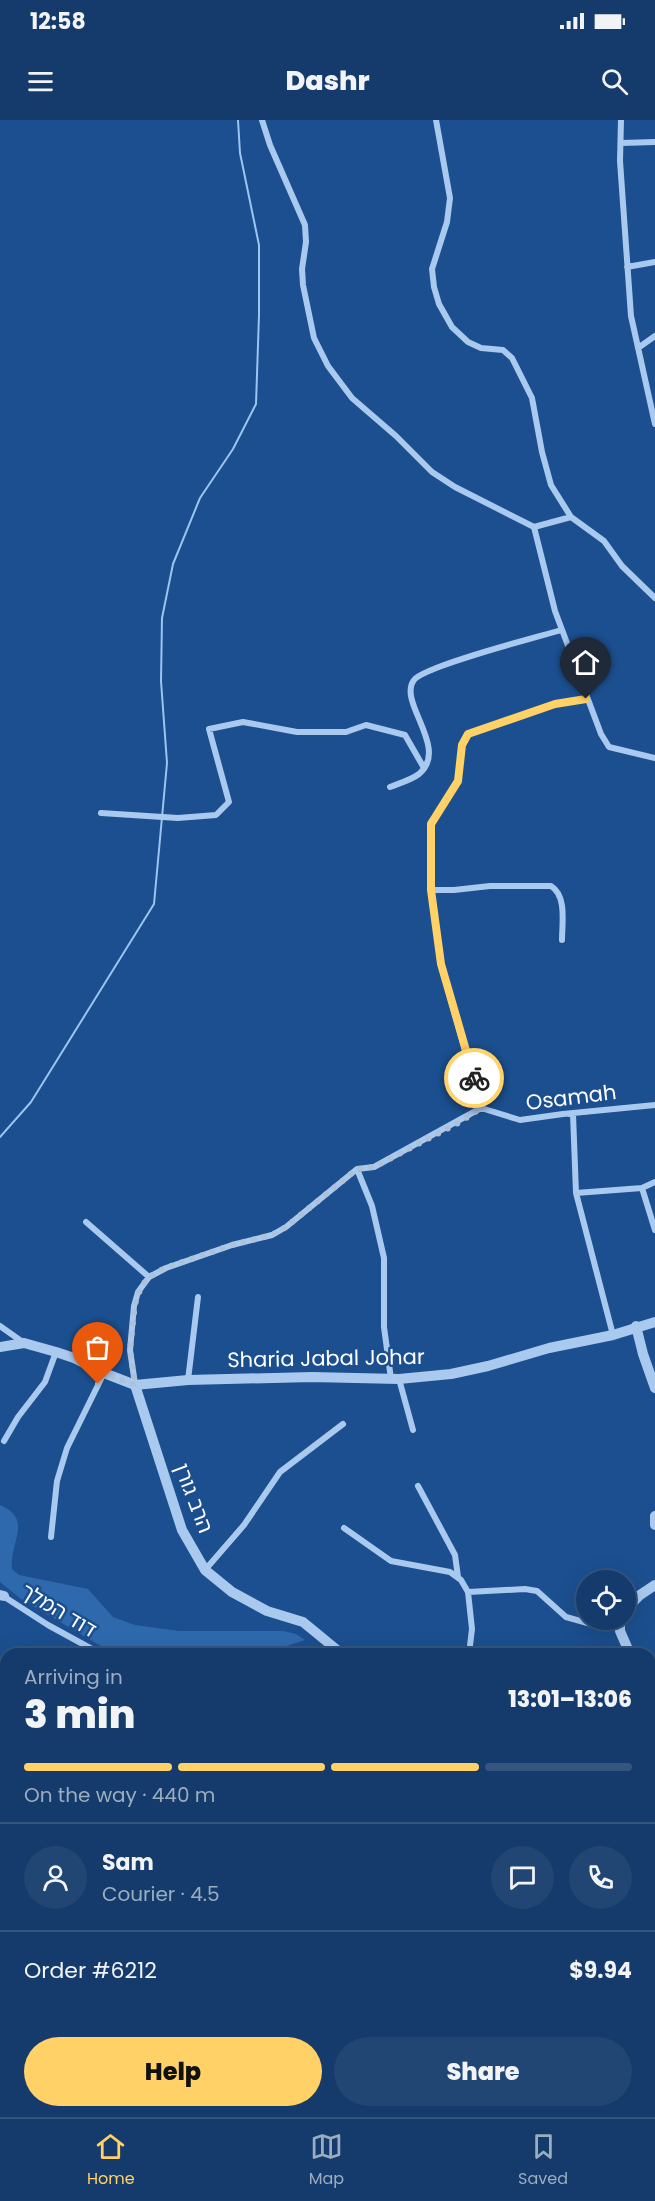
<!DOCTYPE html>
<meta charset="utf-8">
<style>
body{margin:0;font-family:Poppins,"Noto Sans Hebrew",sans-serif;background:#214673;color:#f1f3f6;height:100vh;display:flex;flex-direction:column;font-size:22px;white-space:nowrap}
*{box-sizing:border-box;margin:0}
p{font-size:20px;color:#9dadc1}
.icon{flex:none;width:33px;height:33px;fill:none;stroke:currentColor;stroke-width:2;stroke-linecap:round;stroke-linejoin:round}
.map{position:relative;flex:1;overflow:hidden}
.sheet{position:absolute;left:0px;top:1528px;width:656px;height:470px;display:flex;flex-direction:column;background:#143b6b;border-radius:18px 18px 0 0;box-shadow:0 6px 24px #0002,0 0 0 2px #33557e}
.sheet>*{flex:none}
.controls{position:absolute;left:576px;top:1450px;display:grid;gap:12px}
.controls a{display:grid;place-items:center;width:60px;height:60px;border-radius:50%;background:#143b6b;box-shadow:0 6px 24px #0002,0 0 0 2px #33557e;font-size:30px}
.pin{position:absolute;display:grid;place-items:center;width:51px;height:51px;color:#fff;margin:-62px -26px;border-radius:50% 50% 50% 0;rotate:-45deg;box-shadow:0 0 6px #0007}
.pin .icon{rotate:45deg}
.courier{position:absolute;display:grid;place-items:center;width:60px;height:60px;margin:-30px;border:4px solid #ffd166;border-radius:50%;background:#fff;color:#222;box-shadow:0 2px 8px #0007}
.overview em{font-style:normal;font-weight:800}
.overview div{display:flex;flex-direction:column-reverse}
.overview{display:flex;align-items:center;justify-content:space-between;height:102px;padding:0 24px}
h1{font-size:39px;font-weight:800;line-height:45px}
.bar{display:grid;grid-template-columns:repeat(4,1fr);gap:9px 6px;align-content:center;height:72px;padding:0 24px}
.bar i{height:8px;border-radius:4px;background:#33557e}
.bar .selected{background:#ffd166}
.bar p{grid-column:span 4}
.line{display:flex;align-items:center;gap:15px;padding:0 24px;border-top:2px solid #33557e}
.line div{flex:1}
.round{display:grid;place-items:center;flex:none;width:63px;height:63px;border-radius:32px;background:#214673}
.button{display:flex;gap:12px;margin-top:auto;padding:12px 24px}
.button a{flex:1;height:69px;border-radius:36px;background:#ffd166;color:#111;font-size:24px;font-weight:800;line-height:69px;text-align:center}
.button a+a{background:#214673;color:#f1f3f6}
.status{display:flex;justify-content:space-between;align-items:center;height:42px;padding:0 30px;background:#143b6b;direction:ltr}
.status svg{height:16px;fill:currentColor}
header{display:flex;justify-content:space-between;align-items:center;height:78px;padding:0 24px;background:#143b6b;font-size:27px;font-weight:800}
.dock{display:flex;justify-content:space-around;align-items:center;height:84px;border-top:2px solid #33557e;background:#143b6b;font-size:16px;color:#9dadc1}
.dock a{display:grid;justify-items:center;gap:3px}
.dock .selected{color:#ffd166}
.map>svg:first-child{display:block}
</style>
<div class="status"><b>12:58</b><svg viewBox="0 0 49 12"><path d="M0 12V9h3v3zM5 12V6h3v6zM10 12V3h3v9zM15 12V0h3v12zM26 1h20v11H26zM47 4h2v5h-2z"/></svg></div>
<header><svg class="icon" aria-label="menu" viewBox="0 0 24 24"><path d="M4 6h16M4 12h16M4 18h16"/></svg>Dashr<svg class="icon" aria-label="search" viewBox="0 0 24 24"><circle cx="10" cy="10" r="6"/><path d="M15 15l6 6"/></svg></header>
<div class="map">
<svg width="655" height="1997" viewBox="0 0 655 1997">
<rect width="100%" height="100%" fill="#1b4f8f"/>
<path fill="#2e69ad" d="M0 1385C34 1399 9 1423 12 1449L19 1455 88 1469 113 1497 135 1505 179 1511H283L296 1514 305 1520 262 1534H119L111 1532 21 1479 0 1462Z
M0 1688 6 1690 5 1717 0 1715Z
M650 1835 655 1843V1874L650 1871Z
M2 1901 6 1909V1971L0 1961V1902Z
M24 1992H58L55 1997H31Z
M201 1992H301L297 1997H199Z
M479 1992H628L626 1997H483Z"/>
<g fill="none" stroke-linecap="round" stroke-linejoin="round">
<path stroke="#9cc4f0" stroke-width="2" d="M0 1017 31 982 154 784 167 643 161 561 162 498 173 444 200 378 233 329 256 284 259 195V125L240 33 238 0"/>
<path stroke="#a9c9ee" stroke-width="5" d="M650 1776 655 1772
M650 1793 655 1798
M650 1821 655 1817"/>
<path stroke="#a9c9ee" stroke-width="6" d="M262 0 270 25 305 105 306 122 302 149 303 165 314 218 328 246 352 278 396 316 432 352 455 367 534 407 571 397
M436 0 450 78 447 102 432 149 434 167 439 184 452 207 468 222 481 228 503 230 512 238 532 278 542 332 551 365 571 397 604 421 622 446 655 478
M621 0 620 41 631 196 655 304
M621 23 655 22
M627 147 655 142
M638 228 655 216
M534 407 555 491 601 614 609 627 655 638
M390 667C400 663 411 660 419 654 450 628 397 582 414 560 424 546 538 517 561 510
M101 693 178 698 216 695 229 682 209 609 243 602 297 612H346L366 605 405 615 424 648
M431 770H454L490 766H551C567 776 562 803 562 820
M481 988 441 845 431 770V704L458 661 462 625 468 614 555 584 586 579
M569 994H573L576 1073 613 1215
M357 1049 372 1086 384 1138V1207L391 1259
M642 1068 655 1110
M576 1073 642 1068 655 1062
M86 1102 149 1157
M0 1206 24 1223
M399 1259 413 1310
M188 1260 198 1177
M135 1264 130 1230 134 1186 138 1172 149 1157 166 1148 232 1125 272 1115 286 1107 357 1049 374 1047 481 988 520 1000 563 994 655 985
M4 1321 18 1297 45 1262 56 1232
M418 1366 455 1435 458 1457
M344 1408 391 1441 450 1452 461 1460 468 1472 472 1509 469 1534
M51 1417 57 1361 67 1328 104 1253
M205 1450 244 1405 280 1352 343 1304
M468 1472 525 1469 537 1471 566 1497 591 1504 619 1506
M3 1476 48 1505 101 1534
M0 1679 6 1680
M0 1723 6 1735
M0 1972 6 1980
M16 1992 22 1997
M63 1997 65 1992
M143 1997 145 1992
M397 1997 398 1992
M655 1997V1984"/>
<path stroke="#a9c9ee" stroke-width="10" d="M636 1206 643 1234 655 1268
M0 1227 24 1223 56 1232 74 1238 104 1253 135 1265 188 1260 312 1257 399 1259 451 1254 488 1246 549 1228 613 1215 655 1202
M135 1265 182 1410 205 1450 232 1472 267 1491 303 1502 342 1534
M655 1396V1405
M0 1475 4 1476
M626 1489 640 1475 655 1465
M620 1500V1511L630 1534
M650 1578 655 1586
M650 1608 655 1606
M650 1697 655 1690
M377 1997 380 1992"/>
</g>
<g fill="none" stroke-linecap="round" stroke-linejoin="round">
<path stroke="#afc1d8" stroke-width="6" stroke-dasharray="0 10.8" d="M98 1264 104 1253 135 1265 130 1230 135 1184 141 1167 149 1157 165 1148 232 1125 272 1115 286 1107 357 1049 374 1047 460 1002 481 988 474 958"/>
<path stroke="#ffd166" stroke-width="8" d="M474 958 441 844 431 770V704L458 661 462 625 468 614 555 584 586 579"/>
</g>
<g text-anchor="middle" dominant-baseline="central" stroke-width="5" stroke-linejoin="round" paint-order="stroke">
<g font-size="21" fill="#fff" stroke="#1b4f8f">
<text transform="translate(571 977) rotate(-7)">Osamah</text>
<text transform="translate(326 1238) rotate(-1)">Sharia Jabal Johar</text>
<text transform="translate(194 1378) rotate(69)">הרב גורן</text>
<text transform="translate(59 1490) rotate(31)">דוד המלך</text>
</g>
</g>
</svg>
<div class="controls">
<a><svg class="icon" aria-label="locate" viewBox="0 0 24 24"><circle cx="12" cy="12" r="6"/><path d="M12 2v4M12 18v4M2 12h4M18 12h4"/></svg></a>
</div>
<div class="pin" style="left:98px;top:1264px;background:#ea580c"><svg class="icon" aria-label="bag" viewBox="0 0 24 24"><path d="M5 8h14l-1 12H6zM9 8a3 3 0 0 1 6 0"/></svg></div>
<div class="pin" style="left:586px;top:579px;background:#1f2937"><svg class="icon" aria-label="home" viewBox="0 0 24 24"><path d="M3 11l9-7 9 7M6 9v11h12V9"/></svg></div>
<div class="courier" style="left:474px;top:958px"><svg class="icon" aria-label="bike" viewBox="0 0 24 24"><circle cx="6" cy="16" r="4"/><circle cx="18" cy="16" r="4"/><path d="M6 16l4-8h5l3 8M10 8l3 8H6M13 5h3"/></svg></div>
<section class="sheet">
<div class="overview"><div><h1>3 min</h1><p>Arriving in</p></div><em>13:01–13:06</em></div>
<div class="bar"><i class="selected"></i><i class="selected"></i><i class="selected"></i><i></i><p>On the way · 440 m</p></div>
<div class="line" style="height:108px"><a class="round"><svg class="icon" aria-label="person" viewBox="0 0 24 24"><circle cx="12" cy="8" r="4"/><path d="M4 21q1-7 8-7t8 7"/></svg></a><div><b>Sam</b><p>Courier · 4.5</p></div><a class="round"><svg class="icon" aria-label="chat" viewBox="0 0 24 24"><path d="M4 5h16v11H9l-5 4z"/></svg></a><a class="round"><svg class="icon" aria-label="phone" viewBox="0 0 24 24"><path d="M5 4h4l2 5-3 2q2 4 5 5l2-3 5 2v4C11 20 4 13 5 4z"/></svg></a></div>
<div class="line" style="height:78px"><div>Order #6212</div><b>$9.94</b></div>
<div class="button"><a>Help</a><a>Share</a></div>
</section>
</div>
<nav class="dock">
<a class="selected"><svg class="icon" aria-label="home" viewBox="0 0 24 24"><path d="M3 11l9-7 9 7M6 9v11h12V9"/></svg>Home</a>
<a><svg class="icon" aria-label="map" viewBox="0 0 24 24"><path d="M3 6l6-2 6 2 6-2v14l-6 2-6-2-6 2zM9 4v14M15 6v14"/></svg>Map</a>
<a><svg class="icon" aria-label="saved" viewBox="0 0 24 24"><path d="M7 4h10v16l-5-4-5 4z"/></svg>Saved</a>
</nav>
